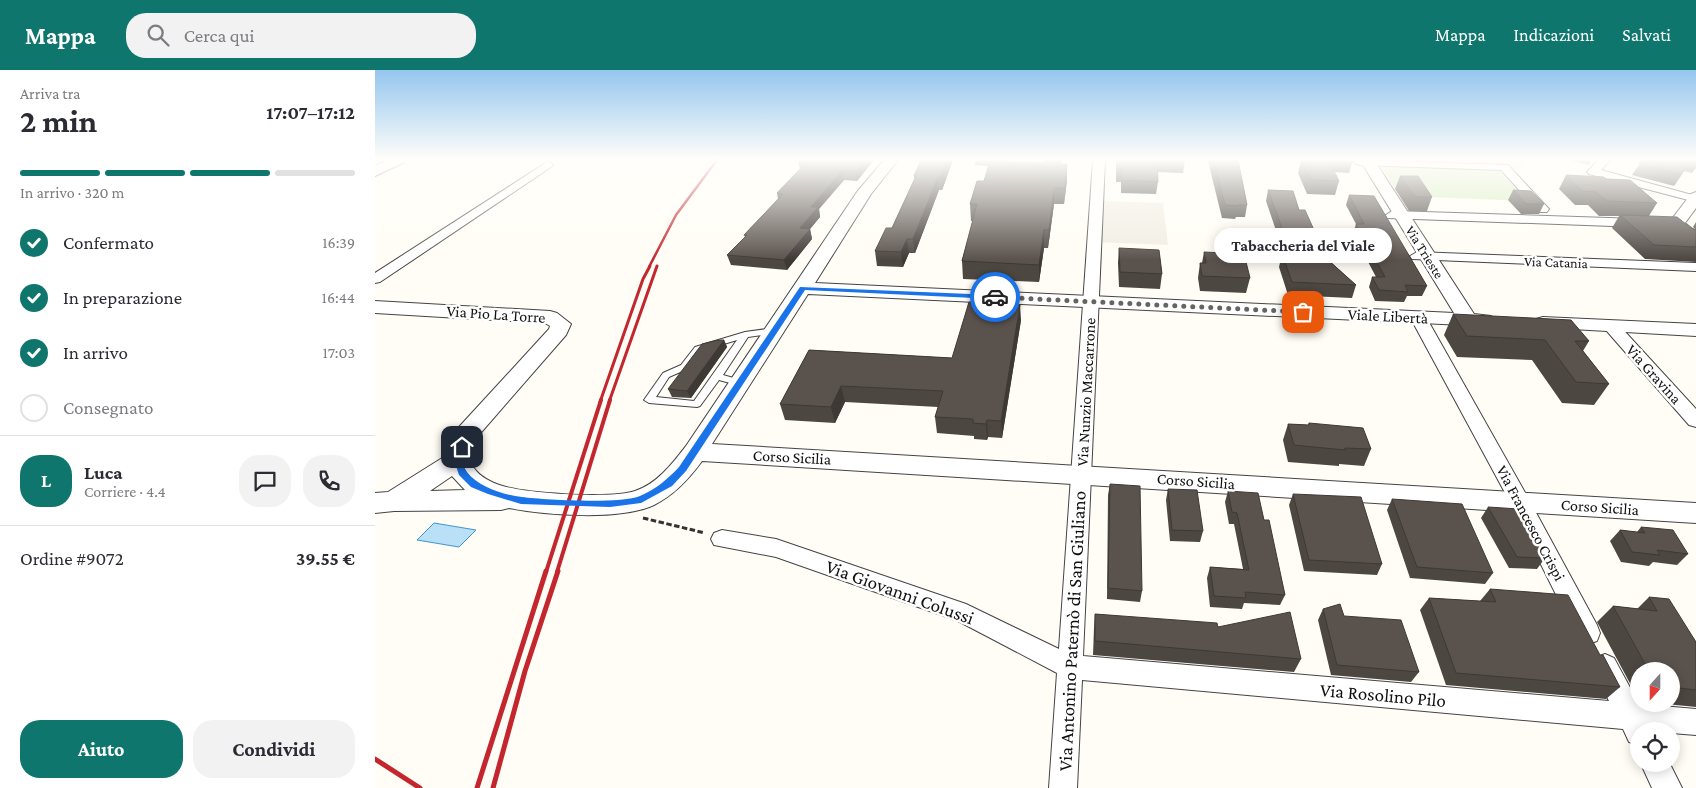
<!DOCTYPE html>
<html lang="it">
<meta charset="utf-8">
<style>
body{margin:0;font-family:"Crimson Pro",serif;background:#f2f2f3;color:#2b2b33;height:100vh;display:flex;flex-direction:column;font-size:19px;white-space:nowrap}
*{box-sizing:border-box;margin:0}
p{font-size:16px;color:#7c7c81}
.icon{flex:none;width:28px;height:28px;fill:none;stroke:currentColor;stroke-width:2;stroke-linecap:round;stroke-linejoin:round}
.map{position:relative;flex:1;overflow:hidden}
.side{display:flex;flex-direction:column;background:#fff;width:375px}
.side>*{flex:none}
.needle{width:32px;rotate:201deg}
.buttons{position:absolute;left:1255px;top:592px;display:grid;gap:10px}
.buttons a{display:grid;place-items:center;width:50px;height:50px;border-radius:50%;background:#fff;box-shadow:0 2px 12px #0003;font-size:25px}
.pin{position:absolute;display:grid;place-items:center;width:42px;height:42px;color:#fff;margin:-21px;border-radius:10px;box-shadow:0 2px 8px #0006}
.courier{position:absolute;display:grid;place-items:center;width:50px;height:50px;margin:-25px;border:4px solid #1a73e8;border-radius:50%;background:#fff;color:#222;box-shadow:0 1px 6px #0007}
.bubble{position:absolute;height:35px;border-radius:18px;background:#fff;box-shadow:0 2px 12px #0003;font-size:16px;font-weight:700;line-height:35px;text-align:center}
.summary em{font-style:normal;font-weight:700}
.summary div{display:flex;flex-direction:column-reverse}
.summary{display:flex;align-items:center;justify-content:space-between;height:85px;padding:0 20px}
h1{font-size:32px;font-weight:700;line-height:38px}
.bar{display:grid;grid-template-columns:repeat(4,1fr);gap:8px 5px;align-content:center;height:60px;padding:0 20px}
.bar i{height:6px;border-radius:4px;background:#e1e1e2}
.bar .active{background:#0f766e}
.bar p{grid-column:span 4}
.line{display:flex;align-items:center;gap:12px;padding:0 20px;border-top:1px solid #e1e1e2}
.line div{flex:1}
.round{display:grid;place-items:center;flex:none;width:52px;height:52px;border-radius:20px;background:#f2f2f3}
ol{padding:0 20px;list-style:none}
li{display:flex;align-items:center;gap:15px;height:55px}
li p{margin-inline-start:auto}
li .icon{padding:5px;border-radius:50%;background:#0f766e;color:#fff;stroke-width:4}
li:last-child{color:#7c7c81}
li i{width:28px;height:28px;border:2px solid #e1e1e2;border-radius:50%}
.button{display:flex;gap:10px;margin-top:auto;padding:10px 20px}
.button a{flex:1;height:58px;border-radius:20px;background:#0f766e;color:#fff;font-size:20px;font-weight:700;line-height:58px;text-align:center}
.button a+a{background:#f2f2f3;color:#2b2b33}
header{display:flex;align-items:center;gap:30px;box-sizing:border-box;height:70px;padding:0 25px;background:#0f766e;color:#fff}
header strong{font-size:24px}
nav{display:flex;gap:28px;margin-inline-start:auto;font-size:18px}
.search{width:350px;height:45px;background:#f2f2f3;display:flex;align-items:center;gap:12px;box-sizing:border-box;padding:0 18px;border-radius:20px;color:#7c7c81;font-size:19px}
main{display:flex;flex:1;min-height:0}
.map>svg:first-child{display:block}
</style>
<header>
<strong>Mappa</strong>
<div class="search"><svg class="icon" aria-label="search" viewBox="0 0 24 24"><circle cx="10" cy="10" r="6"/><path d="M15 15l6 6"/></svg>Cerca qui</div>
<nav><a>Mappa</a><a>Indicazioni</a><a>Salvati</a></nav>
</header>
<main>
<section class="side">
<div class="summary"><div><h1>2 min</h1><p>Arriva tra</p></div><em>17:07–17:12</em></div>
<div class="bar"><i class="active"></i><i class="active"></i><i class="active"></i><i></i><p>In arrivo · 320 m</p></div>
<ol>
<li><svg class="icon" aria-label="check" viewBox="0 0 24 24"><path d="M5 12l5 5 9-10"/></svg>Confermato<p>16:39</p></li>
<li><svg class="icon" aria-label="check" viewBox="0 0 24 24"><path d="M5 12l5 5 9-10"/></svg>In preparazione<p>16:44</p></li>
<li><svg class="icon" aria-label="check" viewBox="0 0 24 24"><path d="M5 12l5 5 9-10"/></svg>In arrivo<p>17:03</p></li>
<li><i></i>Consegnato</li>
</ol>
<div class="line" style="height:90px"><b class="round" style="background:#0f766e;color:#fff">L</b><div><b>Luca</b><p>Corriere · 4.4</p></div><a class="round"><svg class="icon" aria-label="chat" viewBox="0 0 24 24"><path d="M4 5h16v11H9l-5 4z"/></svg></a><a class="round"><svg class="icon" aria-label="phone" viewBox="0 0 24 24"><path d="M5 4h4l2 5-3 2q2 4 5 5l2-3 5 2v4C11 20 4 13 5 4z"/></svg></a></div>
<div class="line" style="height:65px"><div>Ordine #9072</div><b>39.55 €</b></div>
<div class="button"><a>Aiuto</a><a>Condividi</a></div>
</section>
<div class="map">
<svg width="1321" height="718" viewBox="0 0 1321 718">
<rect width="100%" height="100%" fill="#fffdf5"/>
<path fill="#d5ebbd" d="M1006 97 1124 101 1153 131 1055 127 1051 120 1020 119Z"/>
<path fill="#f1ede2" d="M1107 90H1156L1144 100 1124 101Z
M721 131 788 133 793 175 720 172Z"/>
<path fill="#b9e0f7" stroke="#3f96cf" d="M59 453 101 460 84 477 42 470Z"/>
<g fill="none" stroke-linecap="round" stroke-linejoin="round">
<g stroke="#444" stroke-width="2">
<path id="service" d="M399 258 402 259V263L373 267 348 305 369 311 371 313 369 315 366 316 344 310 325 336 322 337 274 333 269 330 288 303 306 295 320 277 370 262ZM362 270 319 331 281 327 294 307 312 299 326 281Z"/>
</g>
<g stroke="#444" stroke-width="2">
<path id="minor" d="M718 90H730L708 586 1234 631 1217 596 1221 588 1230 584 1239 588 1264 634 1321 639V665L1296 663V661H1264V675L1254 672 1248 659 707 610 702 718H674L682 603 583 551 401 487 339 475 336 469 339 463 347 460 401 469 591 534 684 579Z
M981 90 1133 95 1174 139 1172 142H1164L1126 100 985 95 981 94 979 92Z
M1223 90H1235L1226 100 1321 126V132L1214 104 1212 102Z
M172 92 176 93 178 95 176 97 5 212 0 213V203Z
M1017 141 1265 149 1271 153 1265 157 1012 148 1011 145Z
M1042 182 1321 193V201L1037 189 1035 186Z
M1043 242 1049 244 1051 247 1152 426 1222 555 1225 563 1222 571 1213 574 1204 571 1135 432 1035 247 1037 244Z
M1236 251 1242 253 1321 339V357L1314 355 1230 259 1228 256 1230 253Z
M1266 694H1295L1307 718H1277Z"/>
</g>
<g stroke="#444" stroke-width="2">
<path id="tertiary" d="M13 90H30L28 93 0 106V96Z
M509 90H523L496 124 440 213 1079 243 985 90H999L1099 244 1116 246 1119 250 1116 254 1109 256 433 224 337 374 1321 433V453L327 391C314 409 299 425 279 435 245 451 170 445 134 438L126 440 19 441 0 443V423L13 422 72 385 84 357 174 259 175 256 170 253 0 243V231L175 241 182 243 196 254 191 265 103 366 95 390C99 402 108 408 119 413 143 424 236 429 260 421 282 414 298 393 311 376L482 122ZM77 406 90 420 55 421Z
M1321 122V138L1310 153 1321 162V175L1315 174 1293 154 1316 124Z
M1168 247 1321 254V266L1161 257 1158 253 1161 249Z"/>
</g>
<path stroke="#333" stroke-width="3" stroke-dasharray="5.5 2.5" stroke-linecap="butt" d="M268 448 330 463"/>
<use href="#service" fill="#fff" fill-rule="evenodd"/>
<use href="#minor" fill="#fff" fill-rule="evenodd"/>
<use href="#tertiary" fill="#fff" fill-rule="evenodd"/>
<path stroke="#c4262e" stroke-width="2.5" d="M274 197 301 145 342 90"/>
<path stroke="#c4262e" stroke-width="3" d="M225 332 268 209 275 196
M234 332 282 196"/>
<path stroke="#c4262e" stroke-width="4" d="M171 502 226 330
M182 502 235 330"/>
<path stroke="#c4262e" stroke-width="5" d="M0 689 45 718
M102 718 171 501
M118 718 150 601 183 501"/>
</g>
<path fill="#4d4742" d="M426 90H499L482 111 469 110 444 139 445 147 435 159 437 169 412 200 356 195 352 185 370 167 369 165 403 129 402 123 425 99 423 92Z
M546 90H578L567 120H564L540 183H534L528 197 502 196 500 181 517 158 539 110V106Z
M600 90H620V92L668 93 669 90H686V94L692 110 689 134H679L673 178H669L664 212 588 209 587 191 598 151H596L595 134 609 111 614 96 600 95Z
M741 90H810V91L808 103 782 102 783 112 781 124 746 123V112H741Z
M828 90H863L872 135 870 147H861L860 149 847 148 833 91H829Z
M926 90H978L974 103 959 102 964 111 960 125 932 124 923 103Z
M1194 90H1217L1214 95Z
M1265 90H1321V98L1317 103 1309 101 1299 116 1257 105 1267 90Z
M1191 105 1231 109 1282 133 1274 146 1320 159 1318 157 1321 152V192L1270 189 1237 158 1244 146H1224L1213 135H1200L1184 119Z
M1025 106 1057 127 1052 141H1034L1020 119Z
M893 120 924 140 952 189 981 215 977 228 913 225 904 197 907 184H909L891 131Z
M1138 120 1169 134 1164 144H1146L1133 130Z
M974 125 1052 216 1047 226H1032L1029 232 1000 231 994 217 997 207H1001L978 163 981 154 971 135Z
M744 178 787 204 785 219 744 217 743 193Z
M829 182 875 208 871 223 825 221 823 208 825 193H827Z
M1078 244 1214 271 1208 281 1234 314 1219 335 1187 333 1157 290 1082 287 1069 265Z
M646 250 627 368 613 367 612 370 599 369V366L562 363 560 347 563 337 470 332 460 353 410 350 405 334 434 280 577 288Z
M349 270 352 277 316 328 297 327 293 319Z
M934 353 996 379 989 396 964 394V396L913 392 908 370 913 354 933 355Z
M735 414 767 521 765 532 732 529 733 425Z
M793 419 828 461 825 472 795 471 791 430Z
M853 421 889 450 910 525 905 535 869 533 867 539 835 537 832 508 835 497 868 499 859 454H854L850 432Z
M918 424 1007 494 1002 505 929 501 914 435Z
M1017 429 1118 503 1110 514 1035 508 1012 440Z
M1113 437 1170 488 1162 499 1134 498 1106 448Z
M1266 457 1313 484 1302 495 1278 492 1274 496 1246 492 1235 471 1245 460 1262 462Z
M1115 519 1225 585 1245 617 1231 629 1071 615 1045 540 1054 528 1105 531Z
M1274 527 1321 572V637L1291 634H1296V601H1264V630L1222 552 1238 536 1262 539Z
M948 539 969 546 1044 602 1036 612 956 605 943 550Z
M720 544 843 557 926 589 919 602 718 585 719 558Z"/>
<path fill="#3f3936" d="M491 90H499L482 111 481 102Z
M572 90H578L567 120 565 107Z
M1317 90 1309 101 1299 116 1306 104Z
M692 94V110L689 134 690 118Z
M467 101 469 110 444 139 445 147 435 159 437 169 412 200 409 190 436 137Z
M563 107 564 120 540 183 538 169Z
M679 118V134L673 178 674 160Z
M669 160V178L664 212V195Z
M532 169 534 183 528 197 526 182Z
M645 235 646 250 627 368 626 351Z
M349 270 352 277 316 328 312 321Z
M466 316 470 332 460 353 456 337Z
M612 350 613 367 612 370 611 354Z"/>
<path fill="#5a524d" stroke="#3f3936" d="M426 90H491L481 102 467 101 436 137H443L425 158 435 159 409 190 352 185 372 165H369L408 124 402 123 431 93 423 92Z
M546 90H572L565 107H563L538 169H532L526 182 500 181 511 158H517L541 106H539Z
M669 90H685L684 94H692L690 118H679L674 160H669L664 195 587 191 602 134H595L602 111H609L615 91 668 93Z
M742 90H810V91L782 90 783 112 747 110V99H742Z
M838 90H863L872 135H863V136L850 135Z
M926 90 954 91 964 111 936 110Z
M1267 90H1317L1306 104 1264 93Z
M1191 105 1229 107 1231 109 1255 110 1282 133 1232 131 1221 122 1207 121Z
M1025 106H1043L1057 127H1040Z
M893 120 918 121 924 140H930L952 189 981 215 917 212 907 184 917 185Z
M1138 120 1156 121 1169 134H1151Z
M974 125 999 126 1052 216 1030 215 1033 222 1004 220 997 207H1010L981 154H989Z
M1245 145 1302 147 1316 158 1321 160V177L1279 175Z
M744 178 784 180 787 204 745 202Z
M829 182 869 184 875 208 827 206 825 193H831Z
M594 232 645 235 626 351 612 350 611 354 598 353V349L560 347 568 321 466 316 456 337 405 334 434 280 577 288Z
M1078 244 1196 250 1214 271H1200L1234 314 1201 312 1170 270 1092 266Z
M343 270H349L312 321 293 319 327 274Z
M934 353 988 358 996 379 970 378V380L919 375 913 354 934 355Z
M735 414 765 416 767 521 733 518Z
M793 419 822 420 828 461 797 460Z
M853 421 883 423 889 450H894L910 525 870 522 871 528 839 526 835 497 874 500 862 443 857 442Z
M918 424 986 427 1007 494 934 490Z
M1017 429 1087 434 1118 503 1042 497Z
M1113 437 1144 439 1170 488 1142 487Z
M1266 457 1298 460 1313 484 1282 480 1285 485 1257 482 1245 460 1270 463Z
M1115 519 1193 525 1225 585H1228L1245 617 1081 603 1054 528 1121 532Z
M1274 527 1294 529 1321 572V620L1296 617V601H1274L1238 536 1282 541Z
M965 534 969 546 1026 550 1044 602 962 595 948 539Z
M915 542 926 589 720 571V544L842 553 843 557Z"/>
<linearGradient id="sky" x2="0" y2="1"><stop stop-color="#95c6ee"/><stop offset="0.47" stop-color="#fffefa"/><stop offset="1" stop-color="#fffefa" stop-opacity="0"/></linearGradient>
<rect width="1321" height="190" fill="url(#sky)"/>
<path fill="#1a73e8" d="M425 217 620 225 624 227 620 229 430 220 311 401 297 416 266 433 235 437 146 434 113 424 96 417 84 405 79 390 83 377 87 374 91 377C89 386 86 394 92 402 103 417 129 425 147 427 170 430 246 434 265 426 281 419 293 409 304 397Z"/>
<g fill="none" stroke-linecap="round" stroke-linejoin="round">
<path stroke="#646461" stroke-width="5" stroke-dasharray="0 9" d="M620 227 928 242"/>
</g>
<g text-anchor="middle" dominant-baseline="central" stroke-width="5" stroke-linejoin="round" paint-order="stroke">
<g font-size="14" fill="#111" stroke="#fff">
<text transform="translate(1050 182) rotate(58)">Via Trieste</text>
<text transform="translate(1181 192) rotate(2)">Via Catania</text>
</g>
<g font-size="16" fill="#111" stroke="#fff">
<text transform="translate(121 244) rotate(4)">Via Pio La Torre</text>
<text transform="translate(1013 246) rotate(3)">Viale Libertà</text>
<text transform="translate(1279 304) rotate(48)">Via Gravina</text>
<text transform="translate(711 322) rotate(-87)">Via Nunzio Maccarrone</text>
<text transform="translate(417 387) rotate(3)">Corso Sicilia</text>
<text transform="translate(821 411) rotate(4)">Corso Sicilia</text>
<text transform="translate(1225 437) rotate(4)">Corso Sicilia</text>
<text transform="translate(1156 453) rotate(62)">Via Francesco Crispi</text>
</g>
<g font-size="19" fill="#111" stroke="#fff">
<text transform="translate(525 522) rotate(20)">Via Giovanni Colussi</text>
<text transform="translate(697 561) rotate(-87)">Via Antonino Paternò di San Giuliano</text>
<text transform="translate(1008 625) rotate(5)">Via Rosolino Pilo</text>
</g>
</g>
</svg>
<div class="buttons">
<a><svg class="needle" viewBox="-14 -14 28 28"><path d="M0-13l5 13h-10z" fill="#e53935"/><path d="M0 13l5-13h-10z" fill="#7c7c81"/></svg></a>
<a><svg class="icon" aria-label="locate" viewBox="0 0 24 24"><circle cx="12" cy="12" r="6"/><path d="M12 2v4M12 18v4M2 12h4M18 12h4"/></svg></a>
</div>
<div class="pin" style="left:928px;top:242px;background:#ea580c"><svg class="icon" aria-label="bag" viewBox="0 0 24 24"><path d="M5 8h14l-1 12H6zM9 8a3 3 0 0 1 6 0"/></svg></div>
<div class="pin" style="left:87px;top:377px;background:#1f2937"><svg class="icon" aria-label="home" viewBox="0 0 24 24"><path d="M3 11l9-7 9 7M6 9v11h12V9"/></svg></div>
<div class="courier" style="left:620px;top:227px"><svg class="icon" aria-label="car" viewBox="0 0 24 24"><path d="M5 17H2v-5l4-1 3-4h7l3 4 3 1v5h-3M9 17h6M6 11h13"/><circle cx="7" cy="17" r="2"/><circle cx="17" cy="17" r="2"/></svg></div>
<div class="bubble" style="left:839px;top:158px;width:178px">Tabaccheria del Viale</div>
</div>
</main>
